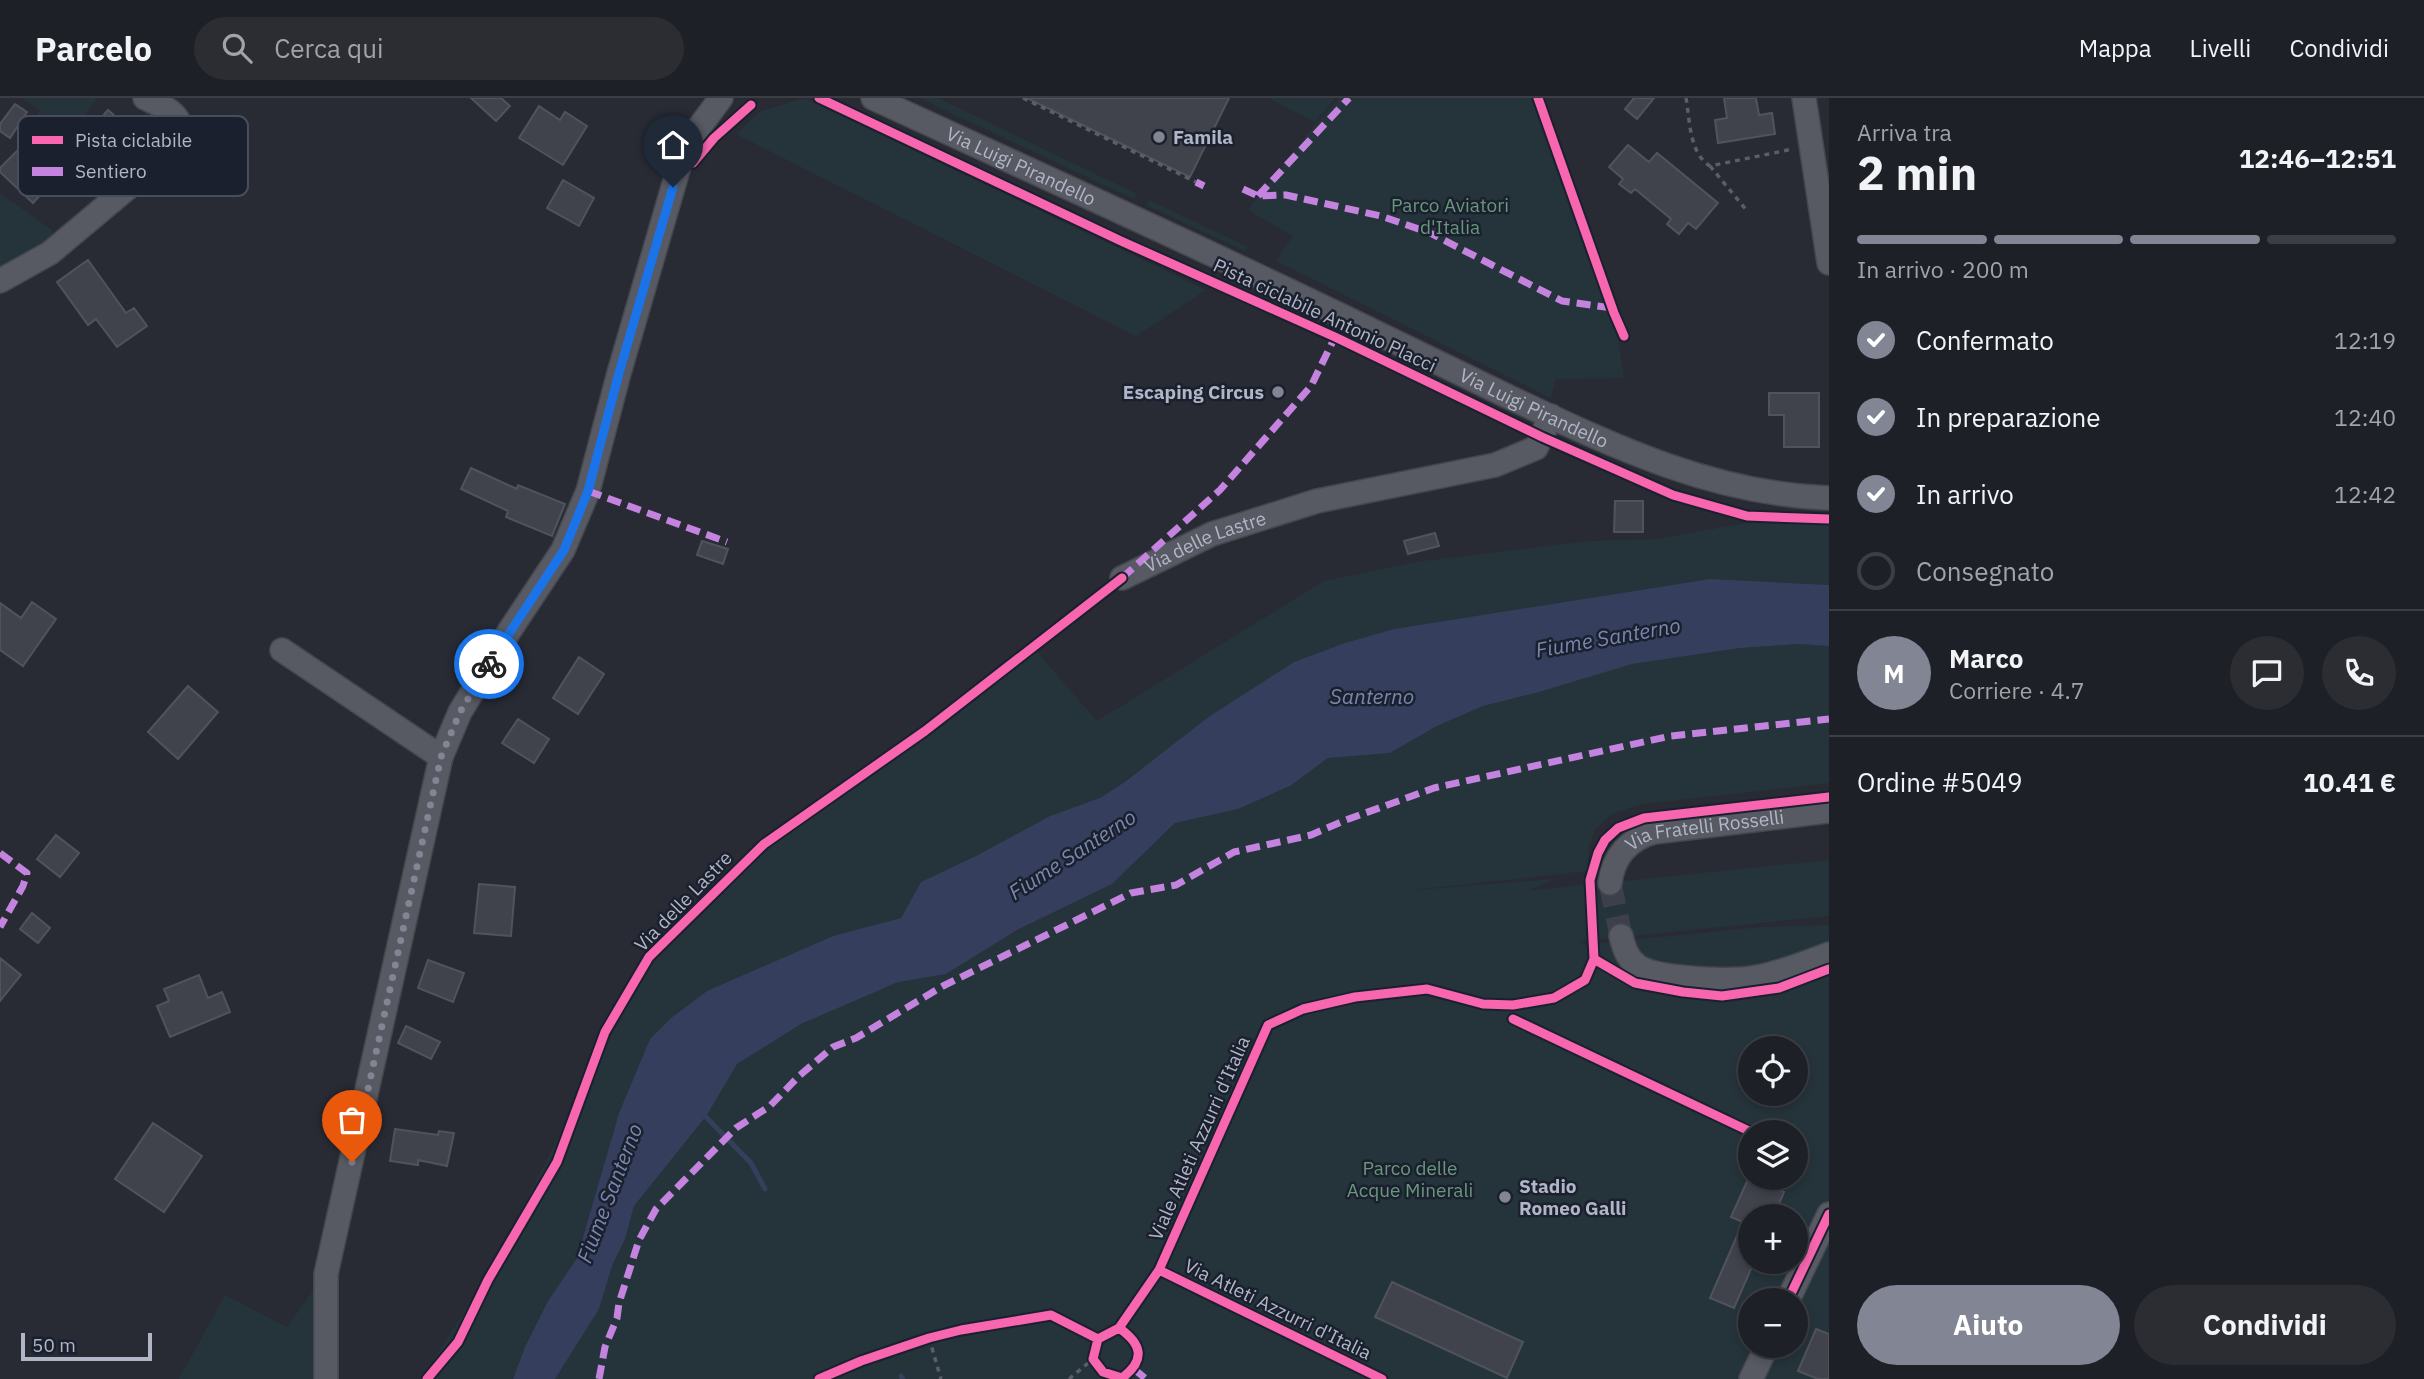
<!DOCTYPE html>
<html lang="it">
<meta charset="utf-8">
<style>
body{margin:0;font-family:"IBM Plex Sans",sans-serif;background:#2b2d33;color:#f1f3f6;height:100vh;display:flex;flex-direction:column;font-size:26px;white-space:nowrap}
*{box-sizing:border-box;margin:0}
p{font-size:23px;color:#a1a3a7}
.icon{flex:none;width:38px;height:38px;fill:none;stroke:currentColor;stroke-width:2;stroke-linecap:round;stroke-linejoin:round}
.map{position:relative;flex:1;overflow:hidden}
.side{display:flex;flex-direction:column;background:#1e2027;width:595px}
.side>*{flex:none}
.buttons{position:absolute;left:1738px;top:938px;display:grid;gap:14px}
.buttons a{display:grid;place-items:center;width:70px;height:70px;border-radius:50%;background:#1e2027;box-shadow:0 4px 10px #0003,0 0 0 2px #3c3e44;font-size:35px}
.scale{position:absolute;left:21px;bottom:18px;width:131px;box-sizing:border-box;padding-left:7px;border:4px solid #b1b6c7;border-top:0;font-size:19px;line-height:24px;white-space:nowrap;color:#b1b6c7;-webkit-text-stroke:5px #1b202f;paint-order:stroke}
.pin{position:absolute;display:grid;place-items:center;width:60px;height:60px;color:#fff;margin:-72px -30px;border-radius:50% 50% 50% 0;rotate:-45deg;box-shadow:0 0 7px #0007}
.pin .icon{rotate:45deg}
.courier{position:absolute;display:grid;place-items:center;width:70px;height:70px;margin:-35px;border:5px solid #1a73e8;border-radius:50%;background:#fff;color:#222;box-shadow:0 2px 9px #0007}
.headline em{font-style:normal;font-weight:700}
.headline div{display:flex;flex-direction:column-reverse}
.headline{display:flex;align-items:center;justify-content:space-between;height:119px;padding:0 28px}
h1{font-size:46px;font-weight:700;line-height:52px}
.bar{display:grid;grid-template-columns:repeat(4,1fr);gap:10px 7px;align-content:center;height:84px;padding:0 28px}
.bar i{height:9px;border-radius:5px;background:#3c3e44}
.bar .on{background:#818594}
.bar p{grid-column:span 4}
.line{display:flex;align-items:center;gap:18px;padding:0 28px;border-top:2px solid #3c3e44}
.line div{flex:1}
.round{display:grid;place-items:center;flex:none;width:74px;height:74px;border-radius:37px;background:#2b2d33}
ol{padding:0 28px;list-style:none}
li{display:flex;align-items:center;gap:21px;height:77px}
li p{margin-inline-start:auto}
li .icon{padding:7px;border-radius:50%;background:#818594;color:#fff;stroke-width:4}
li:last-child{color:#a1a3a7}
li i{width:38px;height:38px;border:4px solid #3c3e44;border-radius:50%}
.primary-button{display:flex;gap:14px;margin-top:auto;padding:14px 28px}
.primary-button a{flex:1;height:80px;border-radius:42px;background:#818594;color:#fff;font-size:28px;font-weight:700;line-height:80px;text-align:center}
.primary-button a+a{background:#2b2d33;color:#f1f3f6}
header{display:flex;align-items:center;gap:42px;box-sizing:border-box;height:98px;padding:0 35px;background:#1e2027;border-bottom:2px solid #3c3e44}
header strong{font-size:33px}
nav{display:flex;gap:38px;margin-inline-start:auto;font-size:24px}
.search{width:490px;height:63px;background:#2b2d33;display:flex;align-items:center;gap:18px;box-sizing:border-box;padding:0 24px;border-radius:38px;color:#a1a3a7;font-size:26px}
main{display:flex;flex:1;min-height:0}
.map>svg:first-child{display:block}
</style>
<header>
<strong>Parcelo</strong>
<div class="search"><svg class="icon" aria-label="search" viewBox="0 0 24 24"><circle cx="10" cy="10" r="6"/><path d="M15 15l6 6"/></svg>Cerca qui</div>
<nav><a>Mappa</a><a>Livelli</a><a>Condividi</a></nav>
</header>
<main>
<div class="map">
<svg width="1829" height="1281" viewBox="0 0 1829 1281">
<rect width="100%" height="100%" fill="#282b34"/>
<path fill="#25343a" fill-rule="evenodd" d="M22 0H97L50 63 20 44 40 12Z
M804 0 1206 192 1136 238 736 36 759 14Z
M919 0H938L1137 96 1134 101Z
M1269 0H1331L1334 1 1315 24Z
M1340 0H1532L1611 215H1614L1624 280 1556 281 1551 300 1276 163 1293 138 1248 112 1314 28Z
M146 14 169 27 173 36 103 103 82 87Z
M0 95 49 130 60 141 0 173Z
M1149 102 1248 149 1245 153 1146 107Z
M1746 425 1829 426V487L1710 481 1394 531 1345 545 1294 564 1100 700 1050 718 978 757 921 784 901 820 833 838 707 893 671 920 650 941 619 1015 577 1160 548 1203 525 1249 513 1281H421L486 1180 611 937 654 862 769 749 929 637 1036 553 1097 623 1324 483 1423 463 1591 443 1657 441Z
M1799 546 1829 548V685L1642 706 1611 716 1595 732 1589 749 1587 773 1403 793 1554 781 1527 793 1829 762V818L1580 843 1581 847 1762 829 1829 827V1281H555L599 1211 612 1168 625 1141 634 1108 707 1017 737 966 801 926 898 883 946 876 1017 832 1112 786 1175 725 1238 711 1290 688 1328 660 1390 655 1437 628 1483 608 1539 594 1632 566 1740 550ZM1750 950H1796V996H1750ZM1750 1034H1796V1080H1750ZM1750 1118H1796V1164H1750ZM1750 1202H1796V1248H1750Z
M321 1182 316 1281H179L225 1197 287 1229Z"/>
<path fill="#353f5d" d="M1710 481 1829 487V548L1799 546 1740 550 1632 566 1539 594 1483 608 1437 628 1390 655 1328 660 1290 688 1238 711 1175 725 1112 786 1017 832 946 876 898 884 801 926 737 966 707 1017 634 1108 625 1141 612 1168 599 1211 555 1281H513L525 1249 548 1203 577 1160 619 1015 650 941 671 920 707 893 833 838 901 820 921 784 978 757 1050 718 1100 700 1126 683 1210 618 1294 564 1345 545 1394 531Z"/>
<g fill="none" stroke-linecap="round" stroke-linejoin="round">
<path stroke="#353f5d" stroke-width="5" d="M701 1014 751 1065 765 1091
M901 1278 903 1281"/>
</g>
<path fill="#41434c" stroke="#50535c" stroke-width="2" d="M471 0H501L510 8 496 23Z
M1027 0H1229L1190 79Z
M1634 0H1654L1637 21 1625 11Z
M1724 0H1756L1759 17 1772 15 1775 36 1718 45 1715 22 1727 20Z
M15 6 27 14 10 40 0 33V26Z
M539 8 560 22 565 14 587 28 563 67 519 40Z
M108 12 131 32 90 79 67 59Z
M1628 47 1649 64 1657 55 1718 105 1696 131 1688 125 1679 136 1667 126 1671 121 1635 91 1631 95 1619 86 1623 81 1609 69Z
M18 52 52 84 33 105 0 74V70Z
M563 82 594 100 579 128 547 110Z
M88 162 126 215 134 210 147 228 117 249 96 221 88 227 57 184Z
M1769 295H1819V349H1784V317H1769Z
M471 370 517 391 518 387 565 406 552 438 506 419 508 413 461 391Z
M1615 403H1643V434H1614Z
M1435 435 1439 448 1408 456 1404 443Z
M702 443 728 451 723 466 697 457Z
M32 504 56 521 23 568 0 552V505L21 520Z
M579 559 604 576 578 616 553 600Z
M188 588 218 614 178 661 148 634Z
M518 621 549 641 534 665 502 645Z
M56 737 79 755 60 779 37 761Z
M479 786 515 789 511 838 474 835Z
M32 815 50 830 38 845 20 831Z
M0 860 21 877 0 903Z
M428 862 464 875 453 904 418 890Z
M199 877 208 900 222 894 230 914 170 939 157 908 169 903 164 891Z
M406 928 440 944 431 961 398 945Z
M153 1025 202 1058 164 1114 115 1081Z
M395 1031 438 1037 439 1033 454 1035 447 1068 418 1062V1067L390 1063Z
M1749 1079 1784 1094 1774 1118H1750V1164H1754L1734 1210 1710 1200 1743 1124 1731 1119Z
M1392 1184 1523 1244 1507 1280 1375 1219Z
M1816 1231 1829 1236V1281H1818L1798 1273Z"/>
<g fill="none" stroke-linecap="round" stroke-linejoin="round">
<path stroke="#3d404a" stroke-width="23" stroke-dasharray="23 11" stroke-linecap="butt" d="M1610 785 1621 838"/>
<g stroke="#44474e" stroke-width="26">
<g id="minor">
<path id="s1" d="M873 0C1029 72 1187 143 1342 218 1398 245 1454 272 1509 299 1613 348 1712 396 1829 400"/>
<path d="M1804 0 1829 165"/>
<path d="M0 183 50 155 168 56 182 41C182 15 167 10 145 0"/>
<path id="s2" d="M1122 480 1212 436 1317 403 1495 367 1536 350 1551 318"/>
<path d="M282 552 441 659"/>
<path id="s3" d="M1610 785C1613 759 1629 741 1654 734L1829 713"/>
<path d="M1621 838C1624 850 1627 861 1639 869 1658 881 1734 884 1757 879 1781 875 1805 865 1829 856"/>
<path d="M1788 1202 1829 1116"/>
<path d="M326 1281V1176L441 659 460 614 510 532 563 452 588 393 619 275 685 48 721 0"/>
<path d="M1751 1281 1767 1248"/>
</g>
</g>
<path stroke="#5b5e67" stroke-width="3.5" stroke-dasharray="5 5" stroke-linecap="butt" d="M1023 0 1196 84
M1686 0C1690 22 1689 55 1710 68L1793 51
M1710 68 1748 114
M1513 921V907
M929 1240 941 1281
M1069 1281 1093 1261"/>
<use href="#minor" stroke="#585a63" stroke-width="23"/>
<path stroke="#c483df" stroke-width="7" stroke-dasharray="14 7" stroke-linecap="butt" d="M1196 84 1204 88
M1243 91 1258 98 1286 97 1381 118 1430 135 1562 203 1612 210
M1258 98 1349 0
M588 393 727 444
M1122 480 1220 392 1311 288 1335 239
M0 755 27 775 23 788 0 829
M1134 1271 1146 1281
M599 1281 605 1249 617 1220 619 1205 639 1142 656 1111 736 1030 770 1008 799 978 833 949 856 940 943 888 1131 795 1176 787 1234 754 1311 737 1346 722 1434 690 1671 638 1829 621"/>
<g stroke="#1b202f" stroke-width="13">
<path id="cycleway" d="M819 0 1121 143 1335 239 1542 339 1673 397 1747 418 1829 421
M1538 0 1614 215 1624 238
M681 62 693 65 714 40 751 7
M1594 861 1635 885 1683 894 1722 898 1779 890 1829 871
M1513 921 1751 1034
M1159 1172 1382 1281
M1788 1202 1829 1116
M1119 1230C1142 1246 1146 1262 1122 1280L1103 1274 1093 1261 1098 1241 1119 1230 1159 1172 1268 927 1303 911 1355 899 1427 891 1483 906 1513 907 1554 900 1585 882 1594 861 1590 782 1598 755 1605 742 1618 730 1644 720 1829 699
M427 1281 458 1244 488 1182 557 1064 605 934 649 859 764 746 925 633 1122 480
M819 1281 861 1263 929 1240 961 1232 1051 1217 1098 1241"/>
</g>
<use href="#cycleway" stroke="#f766af" stroke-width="9"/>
</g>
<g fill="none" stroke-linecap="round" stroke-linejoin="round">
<path stroke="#818594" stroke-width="7" stroke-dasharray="0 12.6" d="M352 1064 441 659 460 614 489 566"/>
<path stroke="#1a73e8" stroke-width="9" d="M489 566 564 452 588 393 619 275 673 89"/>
</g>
<g fill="#818594" stroke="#1b202f" stroke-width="2.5">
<circle cx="1159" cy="39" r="7"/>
<circle cx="1278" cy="294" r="7"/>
<circle cx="1505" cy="1099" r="7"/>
</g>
<g text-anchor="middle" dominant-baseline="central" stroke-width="5" stroke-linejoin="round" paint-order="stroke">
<g font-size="19" font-weight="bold" fill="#b1b6c7" stroke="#1b202f" text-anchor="start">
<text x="1173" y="39">Famila</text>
<text x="1264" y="294" text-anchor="end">Escaping Circus</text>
<text x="1519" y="1088">Stadio<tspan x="1519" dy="22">Romeo Galli</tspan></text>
</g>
<g font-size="19" fill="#b1b6c7" stroke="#1b202f">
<text stroke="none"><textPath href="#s1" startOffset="163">Via Luigi Pirandello</textPath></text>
<text transform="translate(1325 217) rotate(25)">Pista ciclabile Antonio Placci</text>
<text stroke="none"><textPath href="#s1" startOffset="730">Via Luigi Pirandello</textPath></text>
<text stroke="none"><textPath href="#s2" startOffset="91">Via delle Lastre</textPath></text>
<text stroke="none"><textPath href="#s3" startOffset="122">Via Fratelli Rosselli</textPath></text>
<text transform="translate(683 803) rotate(-46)">Via delle Lastre</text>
<text transform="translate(1199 1040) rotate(-66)">Viale Atleti Azzurri d'Italia</text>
<text transform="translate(1278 1211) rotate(26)">Via Atleti Azzurri d'Italia</text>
</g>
<g font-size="19" fill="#68977b" stroke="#1b202f">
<text x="1450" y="107">Parco Aviatori<tspan x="1450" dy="22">d'Italia</tspan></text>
<text x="1410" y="1070">Parco delle<tspan x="1410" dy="22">Acque Minerali</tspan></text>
</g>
<g font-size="21" font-style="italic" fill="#7987ae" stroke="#1b202f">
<text transform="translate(1608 539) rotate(-10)">Fiume Santerno</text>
<text x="1372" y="598">Santerno</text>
<text transform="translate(1072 756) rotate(-33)">Fiume Santerno</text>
<text transform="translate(609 1095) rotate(-69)">Fiume Santerno</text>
</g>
</g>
<rect x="18" y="18" width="230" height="80" rx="10" fill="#1b202f" stroke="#484d5d" stroke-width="2"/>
<rect x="32" y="38" width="31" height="8" fill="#f766af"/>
<rect x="32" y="69" width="31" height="9" fill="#c483df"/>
<g font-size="19" fill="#b1b6c7">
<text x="75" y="49">Pista ciclabile</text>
<text x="75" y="80">Sentiero</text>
</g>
</svg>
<div class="buttons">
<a><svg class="icon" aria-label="locate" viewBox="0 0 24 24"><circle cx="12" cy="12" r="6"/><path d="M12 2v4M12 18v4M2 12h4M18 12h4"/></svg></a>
<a><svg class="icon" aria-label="layers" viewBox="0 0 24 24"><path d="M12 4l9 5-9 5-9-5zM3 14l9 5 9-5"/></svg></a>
<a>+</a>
<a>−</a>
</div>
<div class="scale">50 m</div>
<div class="pin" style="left:352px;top:1064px;background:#ea580c"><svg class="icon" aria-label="bag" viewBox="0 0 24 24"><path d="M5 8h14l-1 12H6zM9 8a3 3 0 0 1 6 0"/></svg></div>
<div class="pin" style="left:673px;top:89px;background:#1f2937"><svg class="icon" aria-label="home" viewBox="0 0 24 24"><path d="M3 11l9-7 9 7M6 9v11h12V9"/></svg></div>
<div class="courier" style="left:489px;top:566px"><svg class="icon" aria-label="bike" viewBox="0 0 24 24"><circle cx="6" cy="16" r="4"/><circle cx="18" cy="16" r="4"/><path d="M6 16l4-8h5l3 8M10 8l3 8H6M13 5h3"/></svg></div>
</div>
<section class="side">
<div class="headline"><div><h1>2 min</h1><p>Arriva tra</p></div><em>12:46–12:51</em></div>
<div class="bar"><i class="on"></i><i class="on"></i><i class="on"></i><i></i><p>In arrivo · 200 m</p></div>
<ol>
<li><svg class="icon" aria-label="check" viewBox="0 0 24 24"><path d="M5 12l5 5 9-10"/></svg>Confermato<p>12:19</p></li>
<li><svg class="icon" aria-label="check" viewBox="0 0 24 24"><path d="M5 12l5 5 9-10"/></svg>In preparazione<p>12:40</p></li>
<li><svg class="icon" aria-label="check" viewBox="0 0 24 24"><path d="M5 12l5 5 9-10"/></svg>In arrivo<p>12:42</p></li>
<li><i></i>Consegnato</li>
</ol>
<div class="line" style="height:126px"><b class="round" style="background:#818594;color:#fff">M</b><div><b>Marco</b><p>Corriere · 4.7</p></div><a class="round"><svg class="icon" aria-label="chat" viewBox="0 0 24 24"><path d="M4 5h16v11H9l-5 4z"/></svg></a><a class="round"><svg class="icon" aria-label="phone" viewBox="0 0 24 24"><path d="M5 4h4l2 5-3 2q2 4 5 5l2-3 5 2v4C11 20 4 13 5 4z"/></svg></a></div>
<div class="line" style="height:91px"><div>Ordine #5049</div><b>10.41 €</b></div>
<div class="primary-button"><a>Aiuto</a><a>Condividi</a></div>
</section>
</main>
